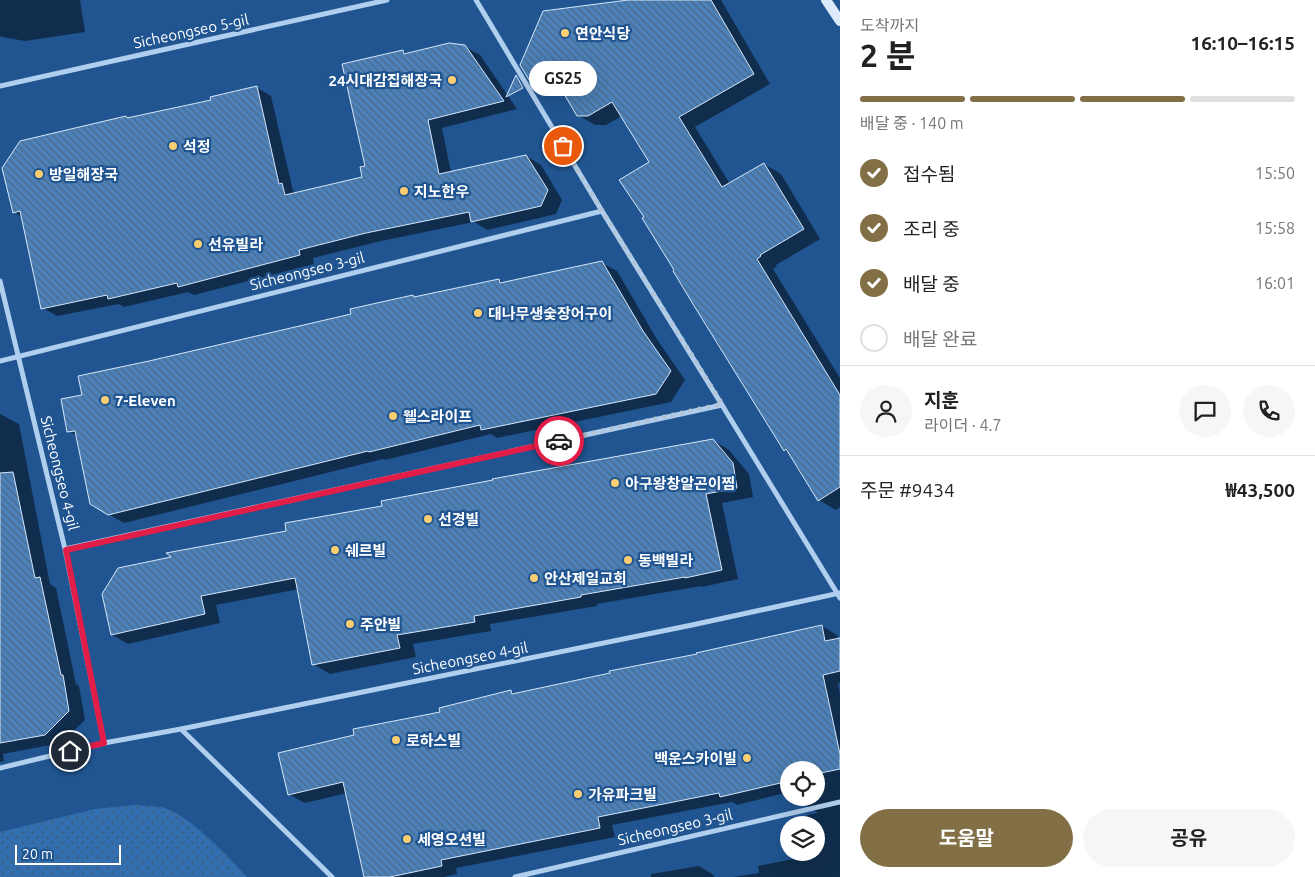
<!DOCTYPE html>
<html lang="ko">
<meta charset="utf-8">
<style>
body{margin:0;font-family:Ubuntu,"Noto Sans KR",sans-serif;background:#f6f6f6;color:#222;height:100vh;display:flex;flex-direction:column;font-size:19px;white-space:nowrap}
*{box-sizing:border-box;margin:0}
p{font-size:16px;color:#767676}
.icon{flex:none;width:28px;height:28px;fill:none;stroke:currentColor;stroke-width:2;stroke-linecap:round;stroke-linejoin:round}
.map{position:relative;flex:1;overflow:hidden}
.sheet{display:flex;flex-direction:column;background:#fff;width:475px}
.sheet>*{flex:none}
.tools{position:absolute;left:780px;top:761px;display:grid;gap:10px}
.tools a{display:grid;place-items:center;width:45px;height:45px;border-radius:50%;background:#fff;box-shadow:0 5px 20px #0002;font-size:25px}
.scale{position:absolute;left:15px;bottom:12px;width:106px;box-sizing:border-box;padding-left:5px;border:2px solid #fff;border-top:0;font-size:14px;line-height:18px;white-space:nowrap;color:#fff;-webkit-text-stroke:4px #205591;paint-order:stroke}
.pin{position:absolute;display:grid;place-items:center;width:42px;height:42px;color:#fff;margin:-21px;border:2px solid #fff;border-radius:50%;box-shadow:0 1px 5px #0007}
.courier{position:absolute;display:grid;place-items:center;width:50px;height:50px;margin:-25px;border:4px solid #e11d48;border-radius:50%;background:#fff;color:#222;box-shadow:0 1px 6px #0007}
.bubble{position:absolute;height:35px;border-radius:18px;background:#fff;box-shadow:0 5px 20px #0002;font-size:16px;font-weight:700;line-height:35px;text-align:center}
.overview em{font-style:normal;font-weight:700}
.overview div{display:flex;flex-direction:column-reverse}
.overview{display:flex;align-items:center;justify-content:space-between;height:85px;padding:0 20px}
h1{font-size:32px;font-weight:700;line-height:38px}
.bar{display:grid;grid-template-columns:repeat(4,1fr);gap:8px 5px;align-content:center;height:60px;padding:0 20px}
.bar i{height:6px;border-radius:4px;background:#e0e0e0}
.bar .active{background:#836f46}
.bar p{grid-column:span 4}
.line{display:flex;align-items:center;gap:12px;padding:0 20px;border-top:1px solid #e0e0e0}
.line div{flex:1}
.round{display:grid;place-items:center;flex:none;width:52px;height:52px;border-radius:26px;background:#f6f6f6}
ol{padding:0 20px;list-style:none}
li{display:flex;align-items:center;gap:15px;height:55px}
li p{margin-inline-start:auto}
li .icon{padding:5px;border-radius:50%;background:#836f46;color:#fff;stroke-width:4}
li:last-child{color:#767676}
li i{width:28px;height:28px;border:2px solid #e0e0e0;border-radius:50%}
.cta{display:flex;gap:10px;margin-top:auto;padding:10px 20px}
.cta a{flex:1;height:58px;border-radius:30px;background:#836f46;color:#fff;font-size:20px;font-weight:700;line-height:58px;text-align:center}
.cta a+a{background:#f6f6f6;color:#222}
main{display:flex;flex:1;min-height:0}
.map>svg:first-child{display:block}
</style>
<main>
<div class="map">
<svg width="840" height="877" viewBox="0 0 840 877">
<defs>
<pattern id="park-dots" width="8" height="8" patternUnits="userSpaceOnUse" patternTransform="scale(1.25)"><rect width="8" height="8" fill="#336fae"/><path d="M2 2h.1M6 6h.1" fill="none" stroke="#425a73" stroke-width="1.8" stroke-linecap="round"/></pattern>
<pattern id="building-back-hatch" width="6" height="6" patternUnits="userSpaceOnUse" patternTransform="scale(1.25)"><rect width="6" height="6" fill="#4c81b9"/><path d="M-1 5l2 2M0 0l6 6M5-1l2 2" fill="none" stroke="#4c6988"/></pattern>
</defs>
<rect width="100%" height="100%" fill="#205591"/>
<path fill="url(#park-dots)" d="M134 805C142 806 152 806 161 807 189 814 227 855 247 877H0V832L95 809Z"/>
<path fill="#0007" d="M0 0H80L85 32 25 41 2 37 0 36Z
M640 0H721L770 84 695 127 730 184 764 164 781 174 820 239 776 265 777 266 773 269 840 378V507L836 510 819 500 789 453 784 450 676 270 650 162 622 116 606 125H595L578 115 560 86 549 92 532 82Z
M464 46 480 55 517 109 442 128 451 172 526 156 541 165 562 200 556 214 487 230 474 222 381 241 313 258 314 264 194 295 188 292 124 307 119 304 57 316 43 308 23 218 14 212 129 119 212 101 256 87 271 96 293 191 297 193 363 178 403 51 408 54Z
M602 263 617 271 658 341 685 380 671 402 497 438 491 434 385 460 383 459 124 523 108 514 77 436 69 431 83 396 413 296 416 298 499 280 505 283Z
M0 414 19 424 50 584 56 588 76 684 79 686 85 720 61 743 3 754 4 761 0 762Z
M713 440 729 450 749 474 753 497 722 503 738 579 702 587 701 586 597 604V606L490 624 491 631 413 644 416 657 330 674 313 664 299 589 216 605 220 623 128 644 112 635 288 532 383 507Z
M822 626 837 635 838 640 840 639V683H838L840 694V877H733L759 873 758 866 798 858 796 852H816V825H809L807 815 818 813 805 805 803 798H816V770H789V792L737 805 732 802 612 825 615 837 456 868 457 874 444 877H365L347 793 305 803 290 795 441 713 511 691 516 694 698 655Z
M699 866 714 875V877H651V874Z"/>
<path fill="url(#building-back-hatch)" stroke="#d6e7f9" d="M628 0H711L754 74 679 117 722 187 764 163 804 229 760 255 761 256 757 259 840 395V487L818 501 786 449 784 451 696 309 673 271 674 270 642 218 644 217 619 180 649 162 612 102 588 116H577L551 72 531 83 520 65 543 11Z
M449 43 465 45 504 101 428 120 439 174 526 155 548 190 541 206 471 222 469 212 366 233 299 250 300 255 178 287 177 283 108 299 107 295 41 309 20 211 13 213 2 168 20 141 126 116 127 118 211 100 210 97 257 86 279 184 282 183 285 195 362 177 360 167 365 166 342 64 403 50 404 54Z
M516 75 523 88 506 97Z
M602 261 643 331 671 371 656 394 481 430 480 425 369 452 368 451 108 515 90 504 75 431 67 432 61 399 82 395 78 376 149 361 351 314 350 309 413 295 414 297 499 279 500 283Z
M713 439 733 463 737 488 706 494 722 570 685 578V577L581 595V597L474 616 475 622 397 635 400 648 312 665 295 578 201 596 205 614 111 635 102 594 118 568 171 557 166 553 286 531 285 523 382 506 381 501 493 480 492 479Z
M13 472 35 578 40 577 61 675H63L69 711 45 735 0 743V473Z
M822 625 825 641 840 638V671L823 675 840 754V769L816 774V770H789V781L720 797 719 793 598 817 600 828 441 860 442 866 390 877H364L343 782 288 795 278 753 354 735 353 729 440 712 439 708 511 690 512 694 610 673 609 671 697 654 696 653Z"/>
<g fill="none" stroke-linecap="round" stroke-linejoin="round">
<path stroke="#b0ceed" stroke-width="5" d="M476 0 602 211 722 405 840 598
M0 86 387 0
M0 281 65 549 104 743
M0 361 602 211
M65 549 722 405
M181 729 332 877
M0 768 104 743 181 729 692 625 840 593
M515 877 840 802"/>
<path stroke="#ddeafa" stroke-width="10" d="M826 0 840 21"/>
</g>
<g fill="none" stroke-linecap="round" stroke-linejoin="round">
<path stroke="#b1c4d8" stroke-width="5" stroke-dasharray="0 9" d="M559 441 722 404 602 211 563 146"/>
<path stroke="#e11d48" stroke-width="6" d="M70 751 104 743 66 550 559 441"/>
</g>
<g fill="#face71" stroke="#205591" stroke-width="2">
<circle cx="565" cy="33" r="5"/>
<circle cx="452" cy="80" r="5"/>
<circle cx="173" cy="146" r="5"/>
<circle cx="39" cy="174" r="5"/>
<circle cx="404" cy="191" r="5"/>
<circle cx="198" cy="244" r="5"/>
<circle cx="478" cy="313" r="5"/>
<circle cx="105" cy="400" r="5"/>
<circle cx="393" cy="416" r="5"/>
<circle cx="615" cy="483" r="5"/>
<circle cx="428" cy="519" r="5"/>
<circle cx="335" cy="550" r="5"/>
<circle cx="628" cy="560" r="5"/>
<circle cx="534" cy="578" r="5"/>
<circle cx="350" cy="624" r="5"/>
<circle cx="396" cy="740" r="5"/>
<circle cx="747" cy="758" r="5"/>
<circle cx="578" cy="794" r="5"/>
<circle cx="407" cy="839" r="5"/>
</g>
<g text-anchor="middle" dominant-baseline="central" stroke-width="4.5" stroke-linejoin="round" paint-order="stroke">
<g font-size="15" fill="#fff" stroke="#205591">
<text transform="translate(191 31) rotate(-12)">Sicheongseo 5-gil</text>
<text transform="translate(307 271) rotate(-14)">Sicheongseo 3-gil</text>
<text transform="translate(60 473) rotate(76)">Sicheongseo 4-gil</text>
<text transform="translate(470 658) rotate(-11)">Sicheongseo 4-gil</text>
<text transform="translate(675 827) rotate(-13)">Sicheongseo 3-gil</text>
</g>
<g font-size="15" font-weight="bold" fill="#fff" stroke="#205591" text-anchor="start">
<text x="575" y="33">연안식당</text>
<text x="442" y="80" text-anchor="end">24시대감집해장국</text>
<text x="183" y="146">석정</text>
<text x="49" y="174">방일해장국</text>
<text x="414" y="191">지노한우</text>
<text x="208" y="244">선유빌라</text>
<text x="488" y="313">대나무생숯장어구이</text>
<text x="115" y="400">7-Eleven</text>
<text x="403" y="416">웰스라이프</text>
<text x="625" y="483">아구왕창알곤이찜</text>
<text x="438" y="519">선경빌</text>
<text x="345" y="550">쉐르빌</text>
<text x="638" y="560">동백빌라</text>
<text x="544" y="578">안산제일교회</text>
<text x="360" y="624">주안빌</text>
<text x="406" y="740">로하스빌</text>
<text x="737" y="758" text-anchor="end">백운스카이빌</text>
<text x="588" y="794">가유파크빌</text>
<text x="417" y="839">세영오션빌</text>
</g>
</g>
</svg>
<div class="tools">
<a><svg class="icon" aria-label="locate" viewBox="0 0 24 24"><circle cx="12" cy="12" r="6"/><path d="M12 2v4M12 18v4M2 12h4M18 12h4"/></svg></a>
<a><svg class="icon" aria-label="layers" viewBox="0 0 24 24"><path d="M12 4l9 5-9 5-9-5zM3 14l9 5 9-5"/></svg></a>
</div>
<div class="scale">20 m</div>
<div class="pin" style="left:563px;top:146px;background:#ea580c"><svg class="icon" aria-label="bag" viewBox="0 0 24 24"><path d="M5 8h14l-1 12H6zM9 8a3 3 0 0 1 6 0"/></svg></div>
<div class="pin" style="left:70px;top:751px;background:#1f2937"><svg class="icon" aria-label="home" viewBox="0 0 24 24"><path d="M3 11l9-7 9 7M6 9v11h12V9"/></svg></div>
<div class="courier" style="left:559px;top:441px"><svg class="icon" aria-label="car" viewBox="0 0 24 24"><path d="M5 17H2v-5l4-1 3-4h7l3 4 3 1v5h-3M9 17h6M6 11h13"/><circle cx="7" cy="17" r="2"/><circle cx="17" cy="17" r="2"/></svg></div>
<div class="bubble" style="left:529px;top:61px;width:68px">GS25</div>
</div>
<section class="sheet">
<div class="overview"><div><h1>2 분</h1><p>도착까지</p></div><em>16:10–16:15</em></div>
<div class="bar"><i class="active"></i><i class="active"></i><i class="active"></i><i></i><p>배달 중 · 140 m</p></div>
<ol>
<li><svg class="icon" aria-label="check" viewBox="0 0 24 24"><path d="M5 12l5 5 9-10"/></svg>접수됨<p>15:50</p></li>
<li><svg class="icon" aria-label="check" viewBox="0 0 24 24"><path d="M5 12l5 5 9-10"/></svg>조리 중<p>15:58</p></li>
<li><svg class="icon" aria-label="check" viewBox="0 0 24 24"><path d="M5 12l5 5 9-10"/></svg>배달 중<p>16:01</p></li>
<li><i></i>배달 완료</li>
</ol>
<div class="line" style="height:90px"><a class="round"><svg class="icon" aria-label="person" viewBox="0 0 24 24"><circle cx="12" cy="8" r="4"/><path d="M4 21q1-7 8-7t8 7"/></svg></a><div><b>지훈</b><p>라이더 · 4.7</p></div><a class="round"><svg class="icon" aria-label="chat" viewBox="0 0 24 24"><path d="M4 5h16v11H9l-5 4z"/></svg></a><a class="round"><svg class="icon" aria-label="phone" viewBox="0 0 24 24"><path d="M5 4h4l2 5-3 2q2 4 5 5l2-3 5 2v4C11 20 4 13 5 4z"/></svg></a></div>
<div class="line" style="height:65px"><div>주문 #9434</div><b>₩43,500</b></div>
<div class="cta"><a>도움말</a><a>공유</a></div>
</section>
</main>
